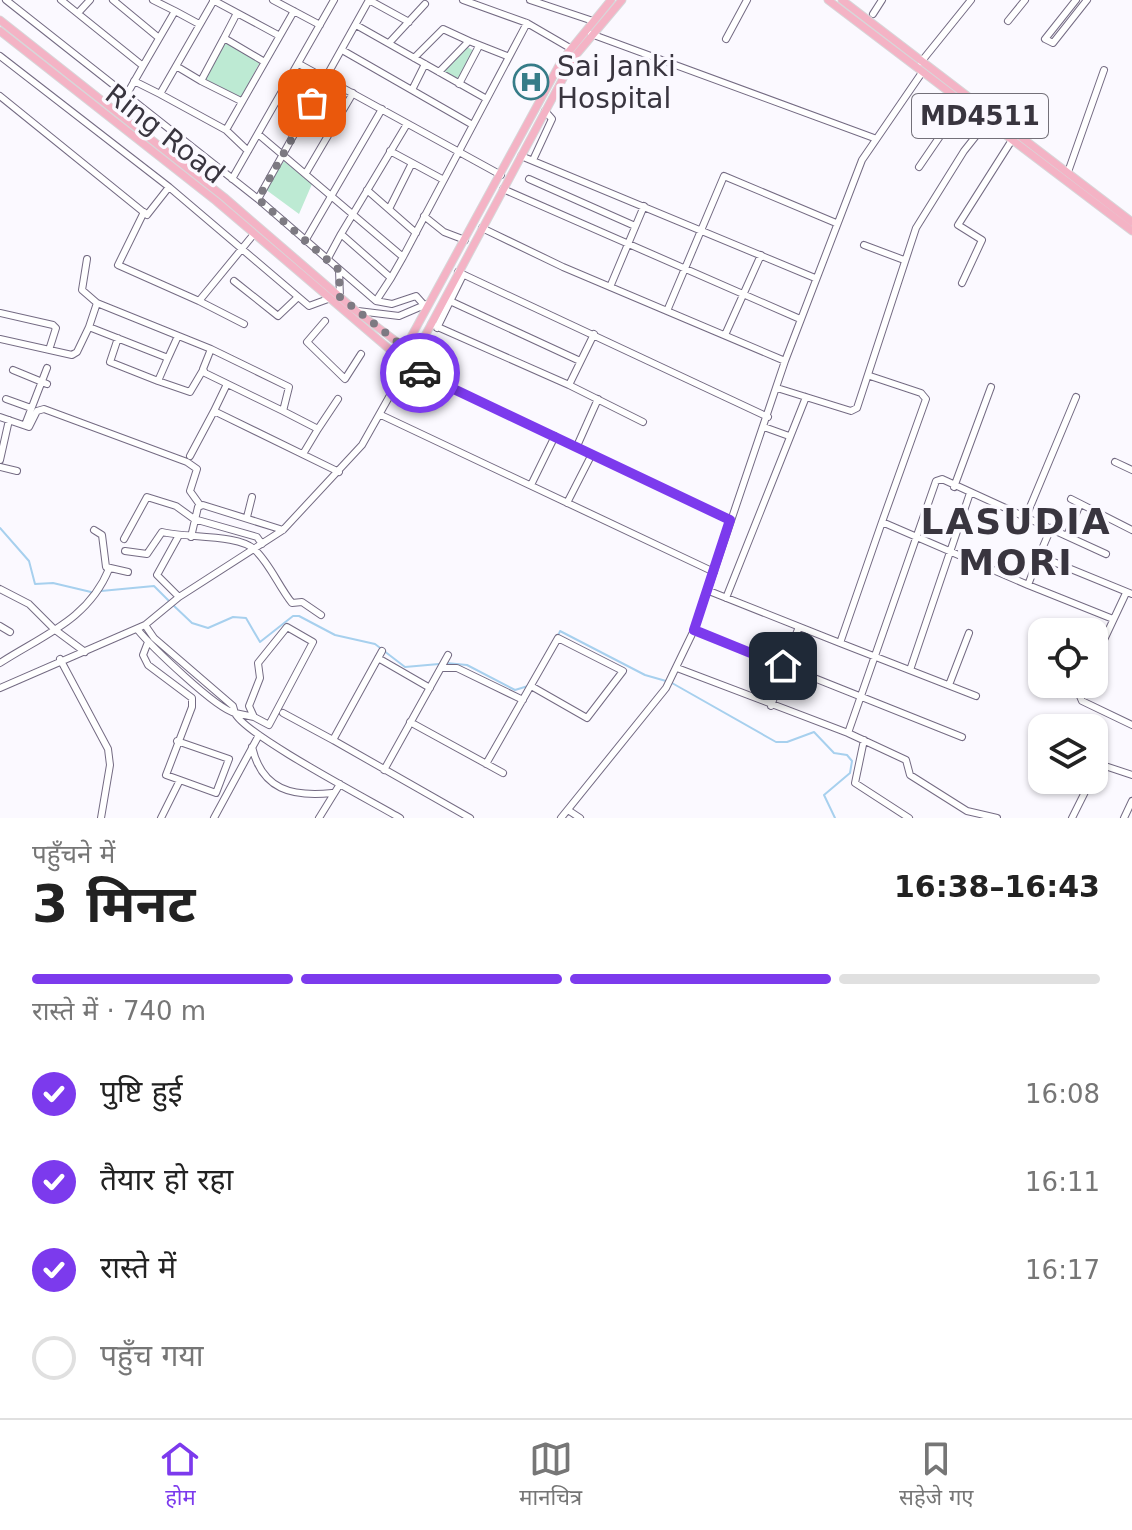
<!DOCTYPE html>
<html lang="hi">
<meta charset="utf-8">
<style>
body{margin:0;font-family:"DejaVu Sans","Noto Sans Devanagari",sans-serif;background:#f6f6f6;color:#222;height:100vh;display:flex;flex-direction:column;font-size:30px;white-space:nowrap}
*{box-sizing:border-box;margin:0}
p{font-size:26px;color:#767676}
.icon{flex:none;width:44px;height:44px;fill:none;stroke:currentColor;stroke-width:2;stroke-linecap:round;stroke-linejoin:round}
.map{position:relative;height:818px;overflow:hidden}
.details{display:flex;flex-direction:column;background:#fff;flex:1}
.details>*{flex:none}
.controls{position:absolute;left:1028px;top:618px;display:grid;gap:16px}
.controls a{display:grid;place-items:center;width:80px;height:80px;border-radius:16px;background:#fff;box-shadow:0 2px 6px #0004;font-size:40px}
.pin{position:absolute;display:grid;place-items:center;width:68px;height:68px;color:#fff;margin:-34px;border-radius:16px;box-shadow:0 4px 12px #0006}
.courier{position:absolute;display:grid;place-items:center;width:80px;height:80px;margin:-40px;border:6px solid #7c3aed;border-radius:50%;background:#fff;color:#222;box-shadow:0 2px 10px #0007}
.overview em{font-style:normal;font-weight:700}
.overview div{display:flex;flex-direction:column-reverse}
.overview{display:flex;align-items:center;justify-content:space-between;height:136px;padding:0 32px}
h1{font-size:52px;font-weight:700;line-height:60px}
.bar{display:grid;grid-template-columns:repeat(4,1fr);gap:12px 8px;align-content:center;height:96px;padding:0 32px}
.bar i{height:10px;border-radius:6px;background:#e0e0e0}
.bar .current{background:#7c3aed}
.bar p{grid-column:span 4}
ol{padding:0 32px;list-style:none}
li{display:flex;align-items:center;gap:24px;height:88px}
li p{margin-inline-start:auto}
li .icon{padding:8px;border-radius:50%;background:#7c3aed;color:#fff;stroke-width:4}
li:last-child{color:#767676}
li i{width:44px;height:44px;border:4px solid #e0e0e0;border-radius:50%}
.dock{display:flex;justify-content:space-around;align-items:center;height:112px;border-top:2px solid #e0e0e0;background:#fff;font-size:22px;color:#767676}
.dock a{display:grid;justify-items:center;gap:4px}
.dock .current{color:#7c3aed}
.map>svg:first-child{display:block}
</style>
<div class="map">
<svg width="1132" height="818" viewBox="0 0 1132 818">
<rect width="100%" height="100%" fill="#fbf9ff"/>
<path fill="#bdead3" d="M225 42 260 62 241 98 205 80Z
M466 46 474 51 457 82 441 72Z
M284 161 312 184 299 214 265 189Z"/>
<g fill="none" stroke-linecap="round" stroke-linejoin="round">
<path stroke="#a7d0ee" stroke-width="2" d="M0 528 29 561 35 584 53 583 91 592
M101 591 154 586 169 601
M173 605 192 623 208 628 233 617 246 618 260 642 293 616H299L335 635 375 644 405 667 439 664
M558 636 560 631 645 675 666 681
M446 663 467 665 515 690 528 686
M672 683 776 742H787L814 732 834 753 847 755 852 761 850 773 824 795 835 818"/>
<g stroke="#746b83" stroke-width="8">
<path id="minor" d="M6 0 258 199 376 301 392 304 416 296 425 306
M61 0 143 66 127 94
M113 0 159 38
M153 0 175 11
M213 0 278 35
M273 0 320 25
M369 0 409 22
M463 0 527 23 570 48
M530 0 593 21
M1076 0 1045 39 1053 43 1087 0
M78 13 90 0
M237 13 224 38 263 61
M873 14 882 0
M1008 21 1025 0
M356 25 485 98
M591 34 874 138
M224 38 201 81 241 101
M726 39 747 0
M389 43 425 4
M342 50 471 124
M0 56 169 187 309 306 328 299
M414 58 443 29 469 41
M921 62 971 0
M299 64 501 175
M143 66 175 11 199 24
M176 66 201 81
M439 72 469 41 507 56
M134 81 160 94 214 0
M459 84 479 46
M412 90 425 64
M160 94 226 130 294 11
M0 96 147 215 169 187
M226 130 248 151
M258 134 403 257 527 23
M390 151 442 179
M521 156 815 278
M533 160 552 119 545 111
M919 167 962 104
M1068 172 1104 70
M306 173 353 93
M232 179 334 0
M529 179 635 226
M503 189 800 319
M367 190 416 233
M258 199 369 0
M389 209 412 163
M144 212 118 265 199 301 254 234
M424 216 444 232 465 240
M482 228 563 267 785 361
M305 241 382 109
M864 245 904 260
M87 259 82 290 97 303
M327 260 341 234
M339 270 340 297
M458 272 768 417
M391 278 403 257
M234 281 278 316 298 297
M962 283 982 240 958 225 1012 140
M610 287 644 206
M199 301 244 324
M376 301 391 278 341 234 407 124
M450 301 580 361
M358 311 399 316 427 304
M667 311 724 176 836 223
M0 313 53 325 56 328 49 350
M325 321 307 342 345 379 361 354
M431 324 569 385 594 334
M437 328 463 275
M725 335 761 255
M118 338 110 362 158 381 168 358 89 327 97 303 211 349 289 387 283 411 318 429 303 454
M0 339 72 355 77 352 89 327
M211 349 203 369 205 373 283 411
M168 358 178 336
M403 365 730 520
M13 370 47 384
M870 376 921 393 926 399 882 522
M158 381 190 392 203 370
M569 385 643 422
M777 388 851 411 857 408 916 228 964 151 987 122
M6 399 31 408
M214 411 227 384
M381 415 714 572
M0 417 29 427 37 411 44 409 187 462 197 469 190 491 200 505
M25 425 47 368
M764 427 789 436
M318 429 338 399
M577 446 598 399
M190 456 214 411 339 472
M0 460 9 420
M1115 462 1132 470
M0 467 17 471
M531 485 555 436
M954 487 991 387
M1071 499 1132 530
M567 503 592 454
M247 517 252 497
M1025 519 1076 397
M94 530 102 535 106 567 128 572
M1067 536 1080 504
M178 537 157 575 179 597
M191 537 198 507 203 505 283 530
M124 539 147 497 176 506 194 519 257 537 262 544
M125 551 147 554 162 532C185 538 240 534 255 550 270 564 279 587 292 603L302 602 321 615
M1039 556 1051 528
M1028 585 1113 619
M0 589 29 604 56 631
M709 591 840 643
M726 598 806 397
M0 626 10 632
M137 629C151 646 216 709 235 713L233 706 154 638 145 625
M694 630 962 737
M58 632 85 652
M148 642 143 655 148 665 192 698V707L166 775 180 780
M378 658 430 688
M60 659 108 749 110 765 101 818
M1094 661 1126 593
M0 663C43 635 88 620 109 569
M783 666 799 627
M441 668H457L523 700
M677 668 848 733
M910 670 970 493
M1084 684 1079 694 1082 701 1132 725
M949 685 969 633
M0 688 145 625 179 597 283 530 362 445 393 390 405 354
M976 696 840 643 882 522 1028 585 1039 556 1132 594
M771 706 785 667
M235 713 254 717 249 706 260 678 258 663 287 627 313 642 269 725 254 717
M235 713C243 734 373 802 400 818
M283 713 333 740 382 651
M410 722 503 773
M333 740 470 818
M864 740 855 783 909 818
M252 747C262 790 292 797 332 793
M486 764 558 638 623 671 587 718 531 686
M384 770 448 655
M1094 775 1102 765 1132 775
M568 810 580 818
M161 818 180 780 216 793 229 759 177 741
M214 818 259 735
M319 818 340 784
M561 818 666 688 694 630 785 361 862 160 921 74
M997 818 967 811 910 775 906 760 848 733 936 481 942 479 1106 554
M1072 818 1091 780
M1124 818 1132 801"/>
</g>
<g stroke="#d7d7d9" stroke-width="9">
<path id="major" d="M828 0 1132 231
M842 0 1132 222
M0 20 224 197 355 310 405 348 562 60 611 0
M0 31 216 201 395 354 405 357 419 347 575 56 622 0"/>
</g>
<use href="#minor" stroke="#fff" stroke-width="6"/>
<use href="#major" stroke="#f4b3c5" stroke-width="7"/>
</g>
<g fill="none" stroke-linecap="round" stroke-linejoin="round">
<path stroke="#7d7a82" stroke-width="8" stroke-dasharray="0 14.4" d="M312 103 258 199 339 270 340 297 405 348 403 365 420 373"/>
<path stroke="#7c3aed" stroke-width="10" d="M420 373 730 520 694 630 783 666"/>
</g>
<defs>
<g id="hospital-ring" transform="scale(1.8)"><circle r="9.5" fill="#fbf9ff" stroke="#367c88" stroke-width="1.5"/><path d="M-5-5h3v3.5h4V-5h3V5h-3V1.5h-4V5h-3Z" fill="#367c88"/></g>
</defs>
<g fill-rule="evenodd">
<use href="#hospital-ring" x="531" y="82"/>
</g>
<g text-anchor="middle" dominant-baseline="central" stroke-width="7" stroke-linejoin="round" paint-order="stroke">
<rect fill="#fbf9ff" stroke="#737079" stroke-width="2" x="912" y="94" width="136" height="44" rx="6"/>
<g font-size="26" font-weight="bold" fill="#39353f">
<text x="980" y="116">MD4511</text>
</g>
<g font-size="28" fill="#39353f" stroke="#fbf9ff" text-anchor="start">
<text x="557" y="66">Sai Janki<tspan x="557" dy="32">Hospital</tspan></text>
</g>
<g font-size="28" fill="#39353f" stroke="#fbf9ff">
<text transform="translate(165 134) rotate(38)">Ring Road</text>
</g>
<g font-size="36" font-weight="bold" letter-spacing="2" fill="#39353f" stroke="#fbf9ff">
<text x="1016" y="521">LASUDIA<tspan x="1016" dy="41">MORI</tspan></text>
</g>
</g>
</svg>
<div class="controls">
<a><svg class="icon" aria-label="locate" viewBox="0 0 24 24"><circle cx="12" cy="12" r="6"/><path d="M12 2v4M12 18v4M2 12h4M18 12h4"/></svg></a>
<a><svg class="icon" aria-label="layers" viewBox="0 0 24 24"><path d="M12 4l9 5-9 5-9-5zM3 14l9 5 9-5"/></svg></a>
</div>
<div class="pin" style="left:312px;top:103px;background:#ea580c"><svg class="icon" aria-label="bag" viewBox="0 0 24 24"><path d="M5 8h14l-1 12H6zM9 8a3 3 0 0 1 6 0"/></svg></div>
<div class="pin" style="left:783px;top:666px;background:#1f2937"><svg class="icon" aria-label="home" viewBox="0 0 24 24"><path d="M3 11l9-7 9 7M6 9v11h12V9"/></svg></div>
<div class="courier" style="left:420px;top:373px"><svg class="icon" aria-label="car" viewBox="0 0 24 24"><path d="M5 17H2v-5l4-1 3-4h7l3 4 3 1v5h-3M9 17h6M6 11h13"/><circle cx="7" cy="17" r="2"/><circle cx="17" cy="17" r="2"/></svg></div>
</div>
<section class="details">
<div class="overview"><div><h1>3 मिनट</h1><p>पहुँचने में</p></div><em>16:38–16:43</em></div>
<div class="bar"><i class="current"></i><i class="current"></i><i class="current"></i><i></i><p>रास्ते में · 740 m</p></div>
<ol>
<li><svg class="icon" aria-label="check" viewBox="0 0 24 24"><path d="M5 12l5 5 9-10"/></svg>पुष्टि हुई<p>16:08</p></li>
<li><svg class="icon" aria-label="check" viewBox="0 0 24 24"><path d="M5 12l5 5 9-10"/></svg>तैयार हो रहा<p>16:11</p></li>
<li><svg class="icon" aria-label="check" viewBox="0 0 24 24"><path d="M5 12l5 5 9-10"/></svg>रास्ते में<p>16:17</p></li>
<li><i></i>पहुँच गया</li>
</ol>
</section>
<nav class="dock">
<a class="current"><svg class="icon" aria-label="home" viewBox="0 0 24 24"><path d="M3 11l9-7 9 7M6 9v11h12V9"/></svg>होम</a>
<a><svg class="icon" aria-label="map" viewBox="0 0 24 24"><path d="M3 6l6-2 6 2 6-2v14l-6 2-6-2-6 2zM9 4v14M15 6v14"/></svg>मानचित्र</a>
<a><svg class="icon" aria-label="saved" viewBox="0 0 24 24"><path d="M7 4h10v16l-5-4-5 4z"/></svg>सहेजे गए</a>
</nav>
